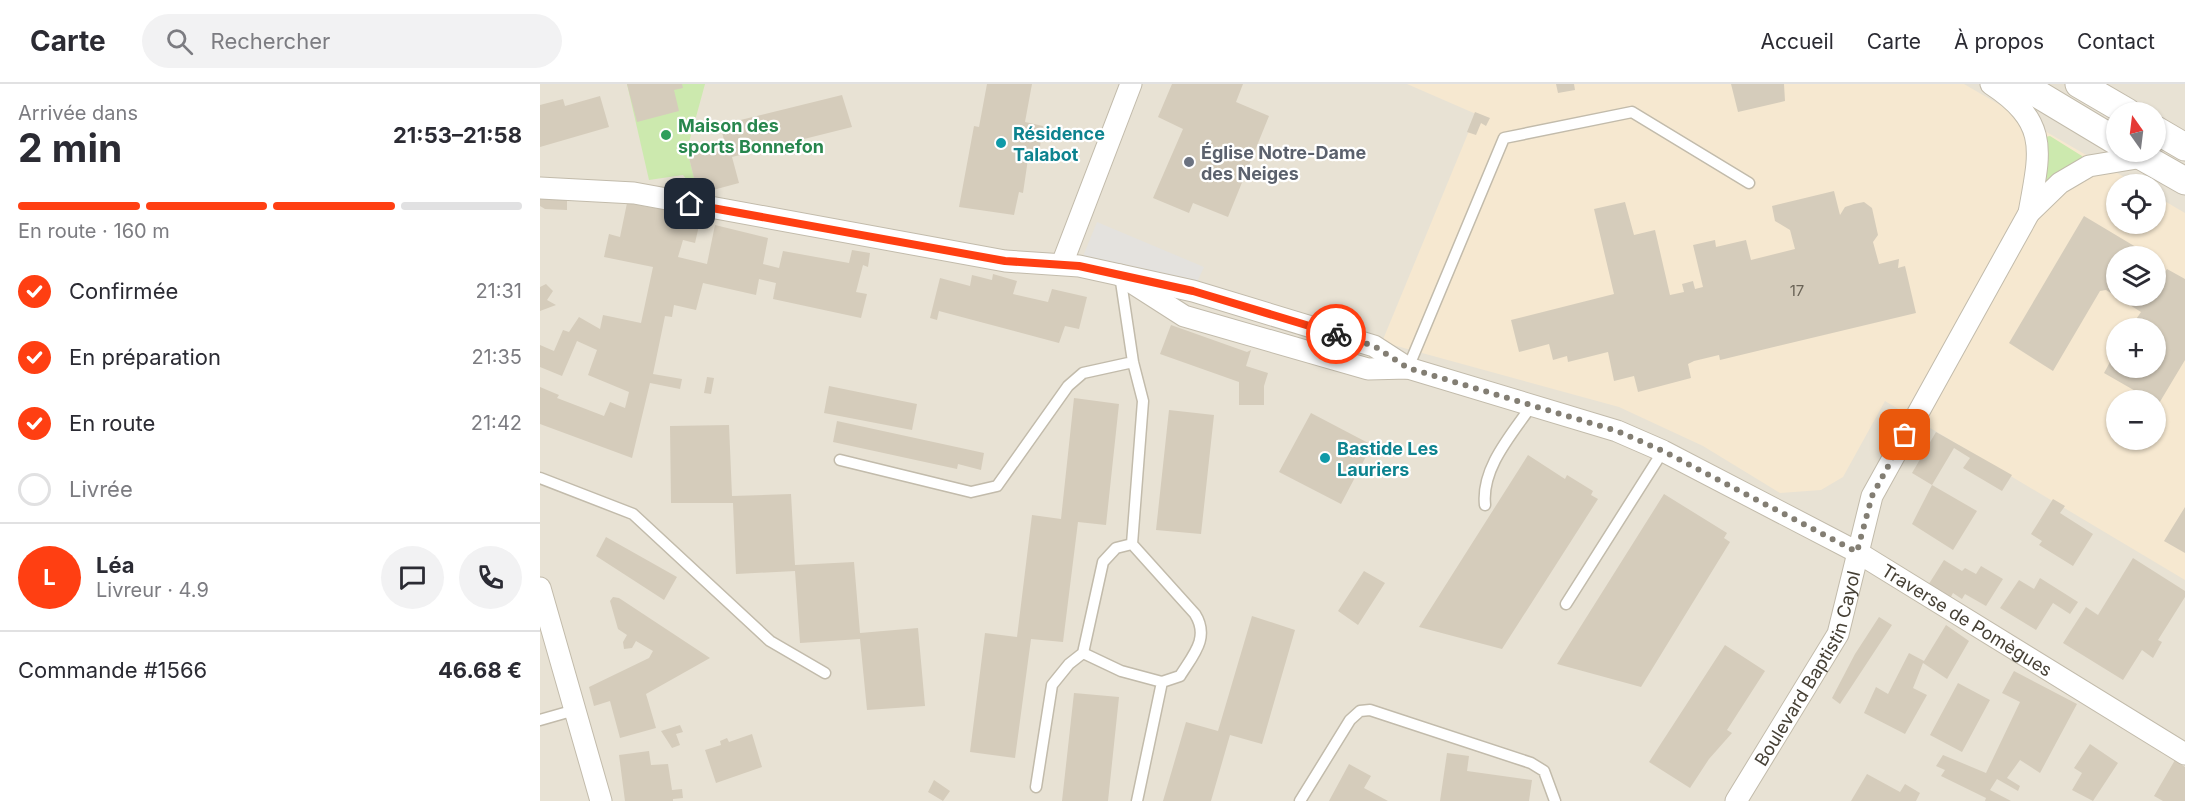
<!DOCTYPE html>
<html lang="fr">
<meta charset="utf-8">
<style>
body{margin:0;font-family:Inter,sans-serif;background:#f2f2f3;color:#2b2b33;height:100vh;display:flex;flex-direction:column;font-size:22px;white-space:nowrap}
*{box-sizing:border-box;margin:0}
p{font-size:20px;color:#7c7c81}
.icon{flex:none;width:33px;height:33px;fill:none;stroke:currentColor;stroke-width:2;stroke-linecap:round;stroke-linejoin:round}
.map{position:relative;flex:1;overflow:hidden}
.drawer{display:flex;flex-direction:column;background:#fff;width:540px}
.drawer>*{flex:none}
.needle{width:39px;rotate:346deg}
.tools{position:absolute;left:1566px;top:18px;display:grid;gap:12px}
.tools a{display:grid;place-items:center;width:60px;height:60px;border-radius:50%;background:#fff;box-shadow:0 2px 4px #0004;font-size:30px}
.pin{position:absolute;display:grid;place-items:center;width:51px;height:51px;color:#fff;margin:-26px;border-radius:12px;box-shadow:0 3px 9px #0006}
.courier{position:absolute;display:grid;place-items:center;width:60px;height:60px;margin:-30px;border:4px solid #ff3f12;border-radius:50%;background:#fff;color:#222;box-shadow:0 2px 8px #0007}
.summary em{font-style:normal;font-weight:700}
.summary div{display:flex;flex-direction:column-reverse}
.summary{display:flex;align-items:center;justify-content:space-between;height:102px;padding:0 18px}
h1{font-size:39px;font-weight:700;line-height:45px}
.bar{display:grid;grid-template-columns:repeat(4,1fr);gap:9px 6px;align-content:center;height:72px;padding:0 18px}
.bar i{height:8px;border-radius:4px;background:#e1e1e2}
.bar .active{background:#ff3f12}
.bar p{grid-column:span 4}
.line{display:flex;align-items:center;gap:15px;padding:0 18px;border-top:2px solid #e1e1e2}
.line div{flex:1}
.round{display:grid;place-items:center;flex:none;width:63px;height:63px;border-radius:32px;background:#f2f2f3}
ol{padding:0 18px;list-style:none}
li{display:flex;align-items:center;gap:18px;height:66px}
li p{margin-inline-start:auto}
li .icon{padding:6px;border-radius:50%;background:#ff3f12;color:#fff;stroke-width:4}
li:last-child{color:#7c7c81}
li i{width:33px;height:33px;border:3px solid #e1e1e2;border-radius:50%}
header{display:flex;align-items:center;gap:36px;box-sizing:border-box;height:84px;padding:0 30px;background:#fff;border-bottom:2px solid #e1e1e2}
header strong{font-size:28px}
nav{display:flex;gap:33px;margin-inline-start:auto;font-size:21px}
.search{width:420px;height:54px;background:#f2f2f3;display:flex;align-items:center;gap:15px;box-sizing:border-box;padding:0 21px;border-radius:33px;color:#7c7c81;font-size:22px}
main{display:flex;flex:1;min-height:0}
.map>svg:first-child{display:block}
</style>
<header>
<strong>Carte</strong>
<div class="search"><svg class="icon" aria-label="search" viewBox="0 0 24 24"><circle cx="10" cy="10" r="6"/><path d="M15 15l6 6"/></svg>Rechercher</div>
<nav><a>Accueil</a><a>Carte</a><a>À propos</a><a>Contact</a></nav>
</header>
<main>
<section class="drawer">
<div class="summary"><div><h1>2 min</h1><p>Arrivée dans</p></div><em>21:53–21:58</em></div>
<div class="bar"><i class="active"></i><i class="active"></i><i class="active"></i><i></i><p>En route · 160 m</p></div>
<ol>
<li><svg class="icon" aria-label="check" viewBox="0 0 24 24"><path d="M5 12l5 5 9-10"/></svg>Confirmée<p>21:31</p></li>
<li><svg class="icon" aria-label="check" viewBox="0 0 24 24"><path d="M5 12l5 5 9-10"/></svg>En préparation<p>21:35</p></li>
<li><svg class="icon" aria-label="check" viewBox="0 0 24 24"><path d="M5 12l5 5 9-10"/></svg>En route<p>21:42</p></li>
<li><i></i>Livrée</li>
</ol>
<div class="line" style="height:108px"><b class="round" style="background:#ff3f12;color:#fff">L</b><div><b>Léa</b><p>Livreur · 4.9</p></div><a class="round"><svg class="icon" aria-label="chat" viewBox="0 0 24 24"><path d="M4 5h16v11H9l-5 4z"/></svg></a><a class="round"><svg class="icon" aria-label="phone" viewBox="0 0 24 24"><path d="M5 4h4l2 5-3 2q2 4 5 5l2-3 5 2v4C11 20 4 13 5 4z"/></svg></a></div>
<div class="line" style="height:78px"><div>Commande #1566</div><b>46.68 €</b></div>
</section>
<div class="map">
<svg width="1645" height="717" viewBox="0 0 1645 717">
<rect width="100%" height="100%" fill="#f3f0e6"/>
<path fill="#e8e2d4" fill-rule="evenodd" d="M0 0H1645V717H0ZM1576 28H1616V68H1576ZM1576 100H1616V140H1576ZM1576 172H1616V212H1576ZM1576 244H1616V284H1576ZM1576 316H1616V356H1576Z"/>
<path fill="#f6e8d0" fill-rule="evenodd" d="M867 0H1424L1596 100H1576V140H1616V112L1645 129V496L1345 317 1303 393 1281 406 1240 409 1163 362 1079 323 842 258 936 30ZM1576 172H1616V212H1576ZM1576 244H1616V284H1576ZM1576 316H1616V356H1576Z"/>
<path fill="#cce9ae" d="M87 0H165L147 66 158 109 143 91 109 96Z
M1510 52 1542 72V76L1519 87 1508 98 1503 96 1505 53Z"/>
<path fill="#e4e2de" d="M557 138 664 183 653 207 539 182Z"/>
<path fill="#d5ccbb" d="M87 0H142L143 4 134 6 139 27 97 38Z
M447 0H492L485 38 503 42 498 77 488 75 483 109 479 108 474 131 419 123 434 42 439 43Z
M632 0H703L696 18 729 32 688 133 653 119 649 129 613 114 643 45 618 33Z
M1016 0H1034L1035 6 1018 9Z
M1191 0H1244L1245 17 1198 28Z
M302 11 312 43 192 73 199 99 158 110 147 66 184 56 180 41Z
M60 12 69 43 0 63V21L23 15 25 22Z
M935 28 950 34 946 42 941 39 936 51 927 48Z
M1294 107 1300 131 1305 123 1314 120 1324 118 1332 124 1338 151 1333 158 1339 180 1359 175 1358 184 1365 182 1376 229 1180 276 1179 271 1154 277 1148 280 1151 294 1098 308 1094 292 1074 297 1068 268 1028 278 1027 272 1013 276 1009 260 979 268 971 236 1074 210 1054 125 1085 118 1094 151 1115 146 1130 211 1144 208 1142 200 1153 197 1155 205 1163 203 1153 161 1175 156 1176 163 1206 156 1211 176 1255 165 1250 146 1235 137 1232 122Z
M0 112 27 116V126L5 125 0 122Z
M87 119 148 130V134L160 137 155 159 143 156 138 173 167 180 175 141 228 154 223 180 239 184 243 167 309 179 312 166 330 169 328 183 323 181 316 208 327 210 321 234 233 215 236 199 219 195 216 211 163 199 156 226 134 221 132 233 125 232 113 290 142 295 140 305 110 299 92 374 0 340V303L19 311 17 314 64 332 70 318 85 324 89 308 48 291 57 266 37 257 22 292 0 283V261L14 267 23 246 29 248 39 233 60 245 63 231 101 239 113 183 64 173 69 150 80 153Z
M1544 132 1611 172H1576V212H1616V192L1620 195 1627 185 1645 195V276L1618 321 1616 316H1611L1564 289 1576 267V284H1616V244H1590L1601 228 1566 206 1560 207 1513 287 1469 259Z
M453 190 477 197 473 210 508 218 512 205 547 213 539 245 525 242 519 259 399 227 397 236 390 234 400 194 430 202 432 191 452 196Z
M6 200 13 207 7 216 16 221 0 227V203Z
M631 241 707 268 711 266 706 282 728 289 724 302V321H699V298L620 270Z
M167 293 174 294 171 310 164 309Z
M289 302 377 320 372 346 284 329Z
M534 314 579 320 566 441 538 438 523 558 491 555 475 674 430 668 445 549 477 553 492 431 521 435Z
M629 326 674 331 661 450 616 446Z
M771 329 832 361 801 420 739 388Z
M297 337 444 369 441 386 418 380 417 385 293 358Z
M189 341 192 412 251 410 255 481 314 478 320 549 378 544 385 622 327 626 320 555 260 559 255 487 196 490 193 419H131L130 342Z
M1396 348 1472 391 1462 407 1423 384 1430 374 1414 364 1392 401 1372 389Z
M988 371 1025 395 1027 391 1053 407 1051 411 1058 415 962 565 879 543Z
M1392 401 1437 427 1413 466 1372 440Z
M1124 410 1187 449 1184 454 1190 458 1101 603 1017 580Z
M1513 415 1525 422 1520 429 1553 450 1533 482 1499 461 1502 457 1491 450Z
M1645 423V469L1624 457Z
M66 453 137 493 124 516 56 472Z
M1593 474 1645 507V513L1618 556 1622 558 1613 574 1602 566 1583 596 1523 559 1546 523 1558 531Z
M1404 476 1422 487 1425 484 1436 490 1441 482 1463 495 1446 522 1425 510 1422 515 1413 509 1407 520 1385 506Z
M824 487 845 499 818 541 798 527Z
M1500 494 1538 518 1530 530 1513 519 1496 546 1460 524 1479 496 1494 505Z
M73 513 79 514 170 574 106 610 116 644 80 654 70 617 54 622 49 603 109 574 113 567 96 557 92 564 84 565 83 558 87 551 78 545 70 517Z
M712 532 755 546 722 660 690 651 671 717H623L646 638 678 647Z
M1339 533 1352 541 1300 620 1292 614 1315 570Z
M1406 541 1429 557 1407 595 1383 579 1373 604 1387 611 1365 650 1324 629 1336 603 1348 610 1369 569 1384 577Z
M1185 561 1225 587 1187 646 1192 649 1169 675 1150 704 1109 678Z
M1474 587 1537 620 1500 689 1480 676 1467 694 1480 702 1478 707 1457 695 1450 706 1471 717H1445L1446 714 1401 692 1405 686 1396 682 1403 671 1446 689 1480 618 1462 609Z
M1418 599 1450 616 1422 668 1390 651Z
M534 609 579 613 568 717H522Z
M140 641 143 648 136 650 140 661 132 664 121 647Z
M212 650 222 683 176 699 165 666 181 661 180 657 187 654 189 658Z
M1550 660 1578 679 1553 717 1532 706 1542 689 1534 684Z
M109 667 111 681 128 680 132 706 142 705 143 714 133 715V717H85L79 671Z
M907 669 929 672 927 687 992 696 989 717H900Z
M1635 676 1645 683V717H1623L1614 712Z
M809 680 831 692 824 704 848 717H789Z
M1327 690 1360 708 1365 700 1380 709 1376 717H1311Z
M394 696 410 707 403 717 388 708Z"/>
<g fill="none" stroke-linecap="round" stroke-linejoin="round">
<g stroke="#c2bbab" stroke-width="13">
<path id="service" d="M868 284 964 54 1092 28 1209 99
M300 376 431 408 457 402 528 302 543 289 593 278
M0 394 93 430 230 557 285 589
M945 421C941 384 972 350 992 321
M592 460 655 530C670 554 653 571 640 592L622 598 597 717
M1026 520 1123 367
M543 569 581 587 622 598
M0 636 35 626
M496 703 512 601 529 580 543 569 563 478 576 464 592 460 603 317 593 278 580 191
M760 717 810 636 820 627 830 626 991 679 1004 687 1015 717"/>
</g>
<g stroke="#c2bbab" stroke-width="23">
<g id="minor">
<path d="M1451 0C1510 39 1500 67 1489 129"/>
<path d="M0 104 94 109 465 177 539 182 653 207 834 262 868 284"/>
<path d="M522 180 591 0"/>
<path id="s1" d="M580 191 644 232 828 285 868 284 1077 347 1123 367 1317 468 1645 670"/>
<path d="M0 504 61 717"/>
<path id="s2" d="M1196 717 1298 550 1332 412 1489 129 1520 99 1549 82 1603 73"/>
</g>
</g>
<g stroke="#c2bbab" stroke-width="29">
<path id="tertiary" d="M1481 0 1576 57
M1539 0 1587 28
M1616 46 1645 63
M1594 68 1645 97"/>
</g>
<use href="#service" stroke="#fff" stroke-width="10"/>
<use href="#minor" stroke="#fff" stroke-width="21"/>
<use href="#tertiary" stroke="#fff" stroke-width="27"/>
</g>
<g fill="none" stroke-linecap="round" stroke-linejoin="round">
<path stroke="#837e73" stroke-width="6" stroke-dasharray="0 10.8" d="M796 250 834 262 868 284 1077 347 1123 367 1317 468 1332 412 1365 351"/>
<path stroke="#ff3f12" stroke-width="8" d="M150 120 465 177 539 182 653 207 796 250"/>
</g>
<circle fill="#2e9e5b" stroke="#fff" stroke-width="2" cx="126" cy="51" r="6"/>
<g fill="#0f9aa8" stroke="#fff" stroke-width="2">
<circle cx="461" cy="59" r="6"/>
<circle cx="785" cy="374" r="6"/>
</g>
<circle fill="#6b7280" stroke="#fff" stroke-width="2" cx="649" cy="78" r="6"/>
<g text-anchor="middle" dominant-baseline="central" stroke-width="4.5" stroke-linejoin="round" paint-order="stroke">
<g font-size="15" fill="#6a6356">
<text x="1257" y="206">17</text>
</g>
<g font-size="18" font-weight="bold" fill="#27864d" stroke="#fff" text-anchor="start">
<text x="138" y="41">Maison des<tspan x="138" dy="21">sports Bonnefon</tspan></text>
</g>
<g font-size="18" font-weight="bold" fill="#0d838f" stroke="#fff" text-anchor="start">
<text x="473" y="49">Résidence<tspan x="473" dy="21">Talabot</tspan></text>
<text x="797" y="364">Bastide Les<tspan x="797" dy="21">Lauriers</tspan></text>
</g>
<g font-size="18" font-weight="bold" fill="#5b616d" stroke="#fff" text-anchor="start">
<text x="661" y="68">Église Notre-Dame<tspan x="661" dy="21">des Neiges</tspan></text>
</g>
<g font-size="18" fill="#464035" stroke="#fff">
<text stroke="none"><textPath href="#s1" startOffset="924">Traverse de Pomègues</textPath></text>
<text stroke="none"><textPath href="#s2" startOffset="152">Boulevard Baptistin Cayol</textPath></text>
</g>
</g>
</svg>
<div class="tools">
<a><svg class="needle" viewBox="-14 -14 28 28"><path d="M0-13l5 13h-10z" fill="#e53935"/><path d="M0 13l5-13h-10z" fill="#7c7c81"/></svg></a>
<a><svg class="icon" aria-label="locate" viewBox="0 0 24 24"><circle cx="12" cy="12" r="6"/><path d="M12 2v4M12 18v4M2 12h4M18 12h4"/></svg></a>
<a><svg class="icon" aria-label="layers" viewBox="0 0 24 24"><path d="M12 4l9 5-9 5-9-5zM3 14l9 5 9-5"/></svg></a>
<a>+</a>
<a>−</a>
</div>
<div class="pin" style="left:1365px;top:351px;background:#ea580c"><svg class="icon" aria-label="bag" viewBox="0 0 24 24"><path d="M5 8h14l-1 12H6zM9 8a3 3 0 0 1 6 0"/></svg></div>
<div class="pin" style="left:150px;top:120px;background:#1f2937"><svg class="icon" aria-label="home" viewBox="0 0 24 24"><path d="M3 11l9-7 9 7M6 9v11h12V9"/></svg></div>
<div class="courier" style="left:796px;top:250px"><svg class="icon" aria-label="bike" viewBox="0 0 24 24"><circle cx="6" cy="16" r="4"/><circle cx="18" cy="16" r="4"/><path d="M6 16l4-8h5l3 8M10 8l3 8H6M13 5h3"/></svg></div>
</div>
</main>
